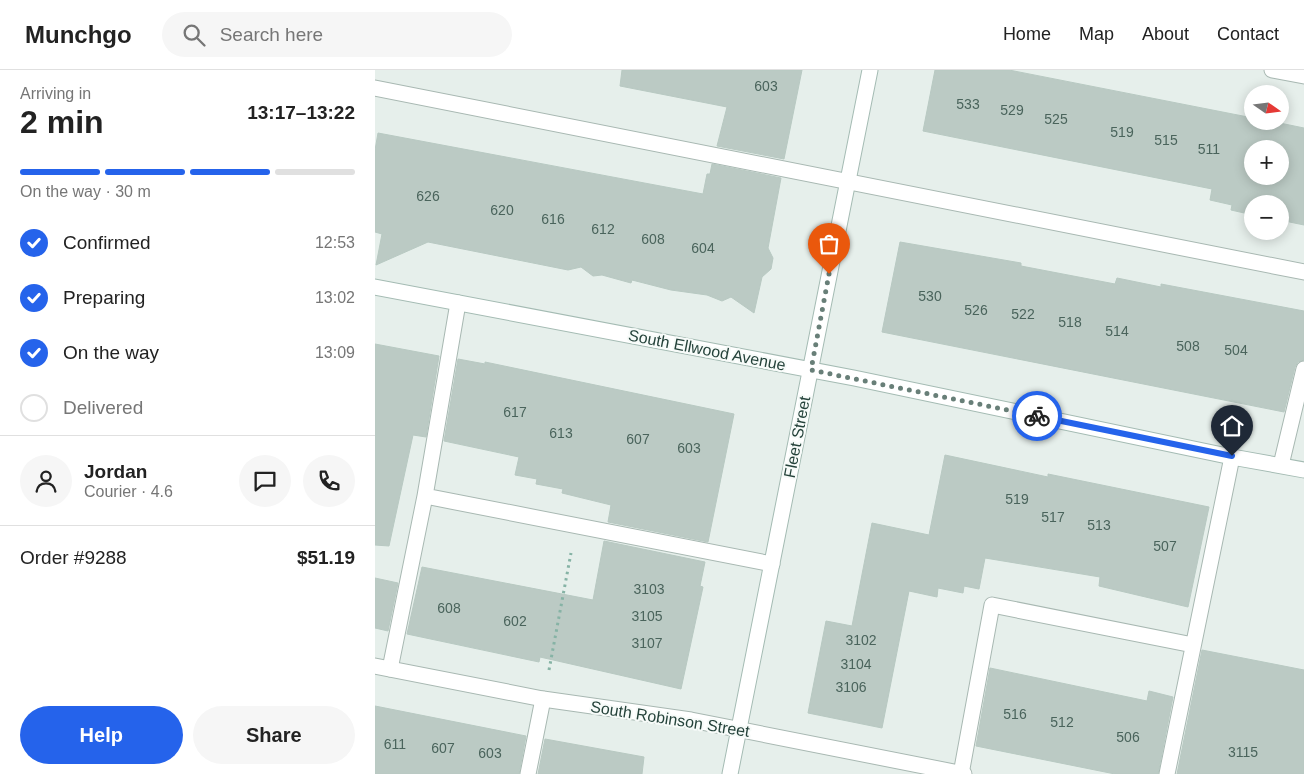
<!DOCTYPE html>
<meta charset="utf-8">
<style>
body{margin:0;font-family:Helvetica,sans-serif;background:#f6f6f6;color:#222;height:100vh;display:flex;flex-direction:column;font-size:19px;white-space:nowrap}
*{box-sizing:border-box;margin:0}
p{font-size:16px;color:#767676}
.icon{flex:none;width:28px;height:28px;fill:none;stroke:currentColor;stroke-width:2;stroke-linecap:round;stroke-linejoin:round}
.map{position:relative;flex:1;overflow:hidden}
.details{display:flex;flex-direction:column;background:#fff;width:375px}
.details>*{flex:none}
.needle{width:32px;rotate:104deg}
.controls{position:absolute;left:869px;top:15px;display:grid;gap:10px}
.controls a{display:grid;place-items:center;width:45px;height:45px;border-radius:50%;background:#fff;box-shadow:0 2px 12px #0003;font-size:25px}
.pin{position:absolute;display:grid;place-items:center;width:42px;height:42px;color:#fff;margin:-51px -21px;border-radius:50% 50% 50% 0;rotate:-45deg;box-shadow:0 0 5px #0007}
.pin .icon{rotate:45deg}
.courier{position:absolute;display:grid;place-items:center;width:50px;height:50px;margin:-25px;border:4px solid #2563eb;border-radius:50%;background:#fff;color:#222;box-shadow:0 1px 6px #0007}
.summary em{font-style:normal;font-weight:700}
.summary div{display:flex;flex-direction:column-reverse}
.summary{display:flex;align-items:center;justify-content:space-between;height:85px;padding:0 20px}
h1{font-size:32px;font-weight:700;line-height:38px}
.bar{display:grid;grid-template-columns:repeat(4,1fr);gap:8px 5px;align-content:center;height:60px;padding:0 20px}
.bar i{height:6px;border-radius:4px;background:#e0e0e0}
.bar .on{background:#2563eb}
.bar p{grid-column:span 4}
.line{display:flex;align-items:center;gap:12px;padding:0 20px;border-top:1px solid #e0e0e0}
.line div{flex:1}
.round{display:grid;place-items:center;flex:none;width:52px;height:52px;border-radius:26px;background:#f6f6f6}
ol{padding:0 20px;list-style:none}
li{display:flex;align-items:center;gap:15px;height:55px}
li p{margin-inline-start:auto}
li .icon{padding:5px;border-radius:50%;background:#2563eb;color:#fff;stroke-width:4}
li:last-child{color:#767676}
li i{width:28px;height:28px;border:2px solid #e0e0e0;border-radius:50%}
.primary-button{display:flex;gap:10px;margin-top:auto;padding:10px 20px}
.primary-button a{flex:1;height:58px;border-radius:30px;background:#2563eb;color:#fff;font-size:20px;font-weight:700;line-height:58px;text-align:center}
.primary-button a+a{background:#f6f6f6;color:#222}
header{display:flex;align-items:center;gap:30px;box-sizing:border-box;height:70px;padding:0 25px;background:#fff;border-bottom:1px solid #e0e0e0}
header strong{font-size:24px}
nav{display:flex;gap:28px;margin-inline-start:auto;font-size:18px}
.search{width:350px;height:45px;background:#f6f6f6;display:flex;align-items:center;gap:12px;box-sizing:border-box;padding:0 18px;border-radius:28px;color:#767676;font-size:19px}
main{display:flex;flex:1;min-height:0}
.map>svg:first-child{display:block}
</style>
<header>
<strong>Munchgo</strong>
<div class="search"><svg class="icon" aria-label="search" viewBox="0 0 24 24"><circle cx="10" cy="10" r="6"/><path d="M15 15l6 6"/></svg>Search here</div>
<nav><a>Home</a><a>Map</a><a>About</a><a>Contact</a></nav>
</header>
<main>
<section class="details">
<div class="summary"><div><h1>2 min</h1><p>Arriving in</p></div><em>13:17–13:22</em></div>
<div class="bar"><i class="on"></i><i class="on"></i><i class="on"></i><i></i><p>On the way · 30 m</p></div>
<ol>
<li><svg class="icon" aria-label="check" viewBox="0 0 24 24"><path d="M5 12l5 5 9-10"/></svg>Confirmed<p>12:53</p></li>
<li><svg class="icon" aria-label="check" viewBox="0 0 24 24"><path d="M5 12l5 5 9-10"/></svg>Preparing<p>13:02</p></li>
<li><svg class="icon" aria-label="check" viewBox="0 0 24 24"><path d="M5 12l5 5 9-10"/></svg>On the way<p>13:09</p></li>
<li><i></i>Delivered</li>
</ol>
<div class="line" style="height:90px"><a class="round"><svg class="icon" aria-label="person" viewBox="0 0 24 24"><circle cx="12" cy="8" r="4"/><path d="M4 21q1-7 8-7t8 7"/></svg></a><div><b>Jordan</b><p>Courier · 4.6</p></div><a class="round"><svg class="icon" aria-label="chat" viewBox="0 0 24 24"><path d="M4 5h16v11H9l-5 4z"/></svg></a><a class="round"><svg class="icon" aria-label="phone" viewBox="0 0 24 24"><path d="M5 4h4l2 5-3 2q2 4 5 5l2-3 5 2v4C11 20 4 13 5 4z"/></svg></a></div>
<div class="line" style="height:65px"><div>Order #9288</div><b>$51.19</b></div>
<div class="primary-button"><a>Help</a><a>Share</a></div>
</section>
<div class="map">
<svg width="929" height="704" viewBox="0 0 929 704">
<rect width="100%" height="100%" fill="#e6efeb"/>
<path fill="#bbcac4" stroke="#b8c9c2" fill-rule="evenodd" d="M247 0H427L409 89 342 76 352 37 245 16Z
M560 0H634L878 48V51H895L929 58V155L905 150V134H878V145L856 140 857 135 835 130 837 119 548 61ZM878 79H905V106H878Z
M3 63 328 124 332 104H335L337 94 406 108 393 178 398 188 396 199 387 207 379 243 356 227 347 231 332 225 296 220 257 210 256 213 227 205 218 206 206 197 193 200 53 172 1 195 7 164 0 162V80Z
M525 172 646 193V196L740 214 742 208 786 217V214L929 241V290L923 292 920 297 909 342 507 262Z
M0 274 64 286 51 367 38 365 14 476 0 475Z
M83 289 110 294V292L359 344 333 472 233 452 236 435 187 423 188 419 161 414 162 409 140 405 144 387 69 371Z
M570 385 673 407V404L834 437 813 537 724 516 725 507 610 488 604 519 589 516 588 523 563 518 562 527 534 521 507 658 433 643 451 551 477 556 497 453 554 465Z
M229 471 330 492 325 516 328 517 306 619 165 587 164 592 32 564 47 497 218 530Z
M0 508 23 513 13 561 0 558Z
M827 580 929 600V704H802Z
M615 598 772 631 774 621 798 627 783 704H740L601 676Z
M0 636 151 666 144 704H0Z
M170 669 269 687 267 704H163Z"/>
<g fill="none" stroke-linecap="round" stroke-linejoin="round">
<g stroke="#a8b8b2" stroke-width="17">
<path id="lane" d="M0 18 929 202
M906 395 929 299
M50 426 397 494
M15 599 50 426 83 233
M153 704 168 629
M586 704 617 535 818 575
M792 704 857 387"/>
</g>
<g stroke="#a8b8b2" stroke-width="17">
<path id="street" d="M897 0 929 6
M0 596 168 629 316 650 589 704"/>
</g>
<g stroke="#a4bbb3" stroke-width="17">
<path id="secondary" d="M0 217 479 308 857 387 929 400
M355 704 495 0"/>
</g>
<path stroke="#86b3a5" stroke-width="3" stroke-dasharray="2.5 4" stroke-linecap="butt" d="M174 600 196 483"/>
<use href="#lane" stroke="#fff" stroke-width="15"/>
<use href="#street" stroke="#fff" stroke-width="15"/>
<use href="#secondary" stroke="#fff" stroke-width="15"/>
</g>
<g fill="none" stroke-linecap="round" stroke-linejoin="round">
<path stroke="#687f78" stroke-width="5" stroke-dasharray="0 9" d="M454 204 436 300 662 346"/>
<path stroke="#2563eb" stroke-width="6" d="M662 346 857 386"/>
</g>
<g text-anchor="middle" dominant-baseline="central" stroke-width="4" stroke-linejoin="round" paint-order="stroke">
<g font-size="14" fill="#4a645c">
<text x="391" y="16">603</text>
<text x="593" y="34">533</text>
<text x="637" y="40">529</text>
<text x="681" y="49">525</text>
<text x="747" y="62">519</text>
<text x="791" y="70">515</text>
<text x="834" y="79">511</text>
<text x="53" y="126">626</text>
<text x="127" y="140">620</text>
<text x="178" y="149">616</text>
<text x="228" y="159">612</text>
<text x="278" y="169">608</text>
<text x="328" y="178">604</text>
<text x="555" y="226">530</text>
<text x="601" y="240">526</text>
<text x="648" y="244">522</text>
<text x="695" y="252">518</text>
<text x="742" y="261">514</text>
<text x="813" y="276">508</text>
<text x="861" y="280">504</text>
<text x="140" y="342">617</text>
<text x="186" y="363">613</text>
<text x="263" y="369">607</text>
<text x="314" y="378">603</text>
<text x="642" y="429">519</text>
<text x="678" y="447">517</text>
<text x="724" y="455">513</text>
<text x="790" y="476">507</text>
<text x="274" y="519">3103</text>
<text x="74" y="538">608</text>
<text x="272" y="546">3105</text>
<text x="140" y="551">602</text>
<text x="486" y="570">3102</text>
<text x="272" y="573">3107</text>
<text x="481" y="594">3104</text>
<text x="476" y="617">3106</text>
<text x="640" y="644">516</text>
<text x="687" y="652">512</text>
<text x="753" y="667">506</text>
<text x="20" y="674">611</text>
<text x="68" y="678">607</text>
<text x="868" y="682">3115</text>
<text x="115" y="683">603</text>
</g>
<g font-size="16" fill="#24423a" stroke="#f7fbf9">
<text transform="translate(332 280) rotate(11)">South Ellwood Avenue</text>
<text transform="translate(422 367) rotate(-79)">Fleet Street</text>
<text transform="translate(295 649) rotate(9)">South Robinson Street</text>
</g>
</g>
</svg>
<div class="controls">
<a><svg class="needle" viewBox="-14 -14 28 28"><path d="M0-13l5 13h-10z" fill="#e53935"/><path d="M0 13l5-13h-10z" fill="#767676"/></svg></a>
<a>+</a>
<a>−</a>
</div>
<div class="pin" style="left:454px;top:204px;background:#ea580c"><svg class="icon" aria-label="bag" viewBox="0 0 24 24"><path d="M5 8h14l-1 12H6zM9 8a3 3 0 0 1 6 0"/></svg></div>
<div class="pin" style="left:857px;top:386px;background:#1f2937"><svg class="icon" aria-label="home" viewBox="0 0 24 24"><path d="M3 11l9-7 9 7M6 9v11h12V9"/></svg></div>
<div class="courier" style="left:662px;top:346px"><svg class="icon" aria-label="bike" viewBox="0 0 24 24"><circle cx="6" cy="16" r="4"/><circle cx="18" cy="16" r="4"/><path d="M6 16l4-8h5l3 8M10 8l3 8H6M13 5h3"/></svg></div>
</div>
</main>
